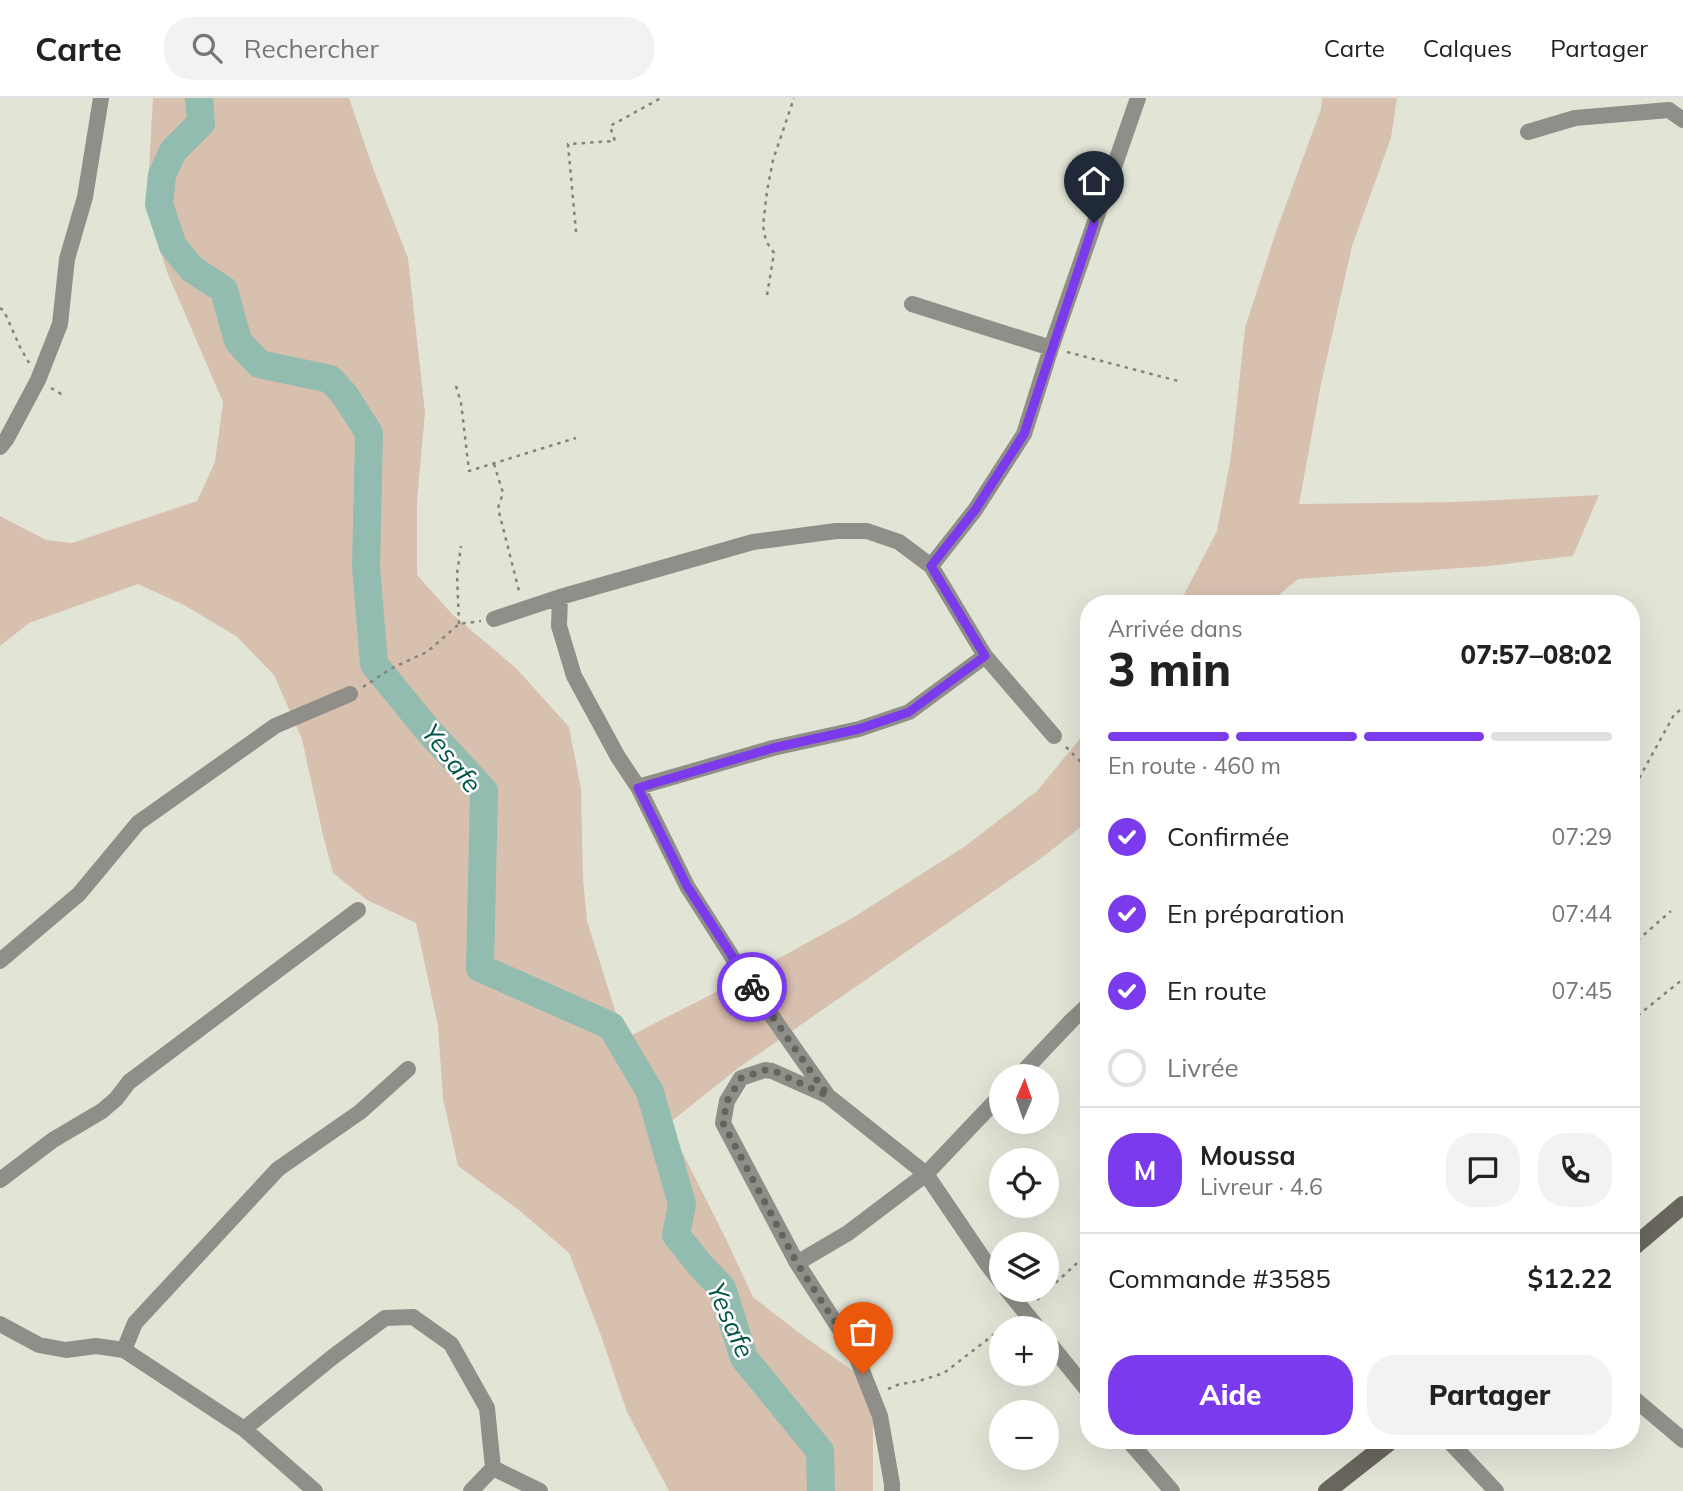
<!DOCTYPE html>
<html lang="fr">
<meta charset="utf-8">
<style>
body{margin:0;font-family:Mulish,sans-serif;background:#f2f2f2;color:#222;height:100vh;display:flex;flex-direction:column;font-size:26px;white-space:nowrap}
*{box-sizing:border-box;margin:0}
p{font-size:23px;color:#767676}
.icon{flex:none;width:38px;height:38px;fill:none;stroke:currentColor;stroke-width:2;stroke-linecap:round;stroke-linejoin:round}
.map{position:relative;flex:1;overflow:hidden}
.side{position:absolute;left:1080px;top:497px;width:560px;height:854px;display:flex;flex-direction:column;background:#fff;border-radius:28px;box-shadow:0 7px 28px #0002}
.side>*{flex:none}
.needle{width:46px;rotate:2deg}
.buttons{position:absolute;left:989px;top:966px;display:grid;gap:14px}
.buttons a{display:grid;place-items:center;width:70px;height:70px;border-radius:50%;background:#fff;box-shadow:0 7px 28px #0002;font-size:35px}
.pin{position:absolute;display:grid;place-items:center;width:60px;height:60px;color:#fff;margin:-72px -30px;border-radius:50% 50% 50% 0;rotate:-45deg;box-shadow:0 0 7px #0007}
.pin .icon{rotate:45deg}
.courier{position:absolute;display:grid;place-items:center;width:70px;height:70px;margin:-35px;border:5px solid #7c3aed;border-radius:50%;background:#fff;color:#222;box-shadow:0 2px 9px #0007}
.headline em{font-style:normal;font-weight:800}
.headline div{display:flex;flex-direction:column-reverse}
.headline{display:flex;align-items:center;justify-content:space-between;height:119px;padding:0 28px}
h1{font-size:46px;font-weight:800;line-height:52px}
.bar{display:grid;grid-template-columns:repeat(4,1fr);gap:10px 7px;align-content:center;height:84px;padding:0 28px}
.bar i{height:9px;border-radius:5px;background:#e0e0e0}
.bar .active{background:#7c3aed}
.bar p{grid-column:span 4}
.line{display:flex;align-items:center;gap:18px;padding:0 28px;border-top:2px solid #e0e0e0}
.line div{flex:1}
.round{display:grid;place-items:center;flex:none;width:74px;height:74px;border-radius:28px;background:#f2f2f2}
ol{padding:0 28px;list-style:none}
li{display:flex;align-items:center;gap:21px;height:77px}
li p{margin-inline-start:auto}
li .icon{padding:7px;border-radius:50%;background:#7c3aed;color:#fff;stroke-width:4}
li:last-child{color:#767676}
li i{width:38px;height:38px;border:4px solid #e0e0e0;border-radius:50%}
.cta{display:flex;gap:14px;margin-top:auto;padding:14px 28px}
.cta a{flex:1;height:80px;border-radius:28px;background:#7c3aed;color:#fff;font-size:28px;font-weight:800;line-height:80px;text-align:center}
.cta a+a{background:#f2f2f2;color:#222}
header{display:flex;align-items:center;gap:42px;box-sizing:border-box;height:98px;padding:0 35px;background:#fff;border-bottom:2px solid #e0e0e0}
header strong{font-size:33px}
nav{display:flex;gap:38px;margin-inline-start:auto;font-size:24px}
.search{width:490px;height:63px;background:#f2f2f2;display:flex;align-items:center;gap:18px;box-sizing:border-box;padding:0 24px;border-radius:28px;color:#767676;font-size:26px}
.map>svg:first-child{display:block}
</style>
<header>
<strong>Carte</strong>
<div class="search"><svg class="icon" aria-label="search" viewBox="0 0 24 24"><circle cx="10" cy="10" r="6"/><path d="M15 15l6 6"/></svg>Rechercher</div>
<nav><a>Carte</a><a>Calques</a><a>Partager</a></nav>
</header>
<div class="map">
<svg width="1683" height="1393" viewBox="0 0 1683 1393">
<rect width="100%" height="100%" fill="#e2e5d6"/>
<path fill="#d8c0af" d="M153 0H349L374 73 408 160 425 315 417 403V477L452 516 517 571 569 629 581 691 583 780 587 823 624 941 732 886 854 819 964 749 1037 693 1088 631V723L1043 759 737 971 668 1026 725 1139 753 1199 802 1237 859 1277 873 1307V1393H669L627 1314 600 1235 569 1155 519 1112 458 1068 443 1000 438 928 416 825 367 802 333 775 323 737 302 641 274 577 236 538 184 507 138 486 29 525 0 548V418L46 442 72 445 197 403 215 364 223 304 167 174 149 116V71Z
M1322 0H1397L1391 40 1352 148 1321 286 1299 406 1457 404 1599 397 1573 458 1489 468 1298 481 1268 506H1179L1217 433 1231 359 1245 230 1276 134 1321 11Z"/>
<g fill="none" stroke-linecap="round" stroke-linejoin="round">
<path stroke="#93bcb0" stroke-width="28" d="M199 0 201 25 173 53 162 77 159 106 173 148 192 171 224 192 238 243 259 266 330 281 344 296 369 335 366 469 374 566 426 630 484 693 480 870 611 928 650 994 682 1106 676 1137 700 1167 722 1190 744 1260 820 1353 821 1393"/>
<path stroke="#83857b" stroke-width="2.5" stroke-dasharray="3.5 5" stroke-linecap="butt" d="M576 134 568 46 615 43 610 28 661 0
M767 197 774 155 766 143 763 128 767 93 773 62 794 0
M0 210 4 213 20 249 29 265
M1067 254 1182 284
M456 288 461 305 469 373 576 340
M51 290 63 297
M494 366 503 395 498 410 520 497
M459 526 457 476 461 448
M363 589 392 570 427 554 459 526 481 523
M1066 649 1088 671
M1631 695 1675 615 1683 611
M1631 848 1671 813
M1631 923 1683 881
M1037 1202 1088 1155
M1002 1230 1013 1222
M888 1291 897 1287 922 1282 944 1275 1001 1231"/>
<path stroke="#908e88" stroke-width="16" d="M1528 34 1575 20 1669 12 1683 22
M912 206 1051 250
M0 349 7 340 38 282 60 226 67 161 85 99 101 0
M931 468 975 412 1024 336 1051 250 1138 0
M560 499 559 528 574 578 618 659 638 689 687 788 752 890 828 998 926 1076 987 1166 1001 1184
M494 521 560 499 753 444 836 433H867L899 444 931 468 985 558 1054 638
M638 689 773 650 859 631 909 614 985 558
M0 863 79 796 138 725 275 628 350 596
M1019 978 1072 922 1088 907
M826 997 772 973 765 972 741 980 727 1003 723 1025 797 1165 855 1255 880 1318 892 1386V1393
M0 1082 53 1042 102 1013 116 1001 129 984 358 812
M797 1165 848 1135 926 1076 1001 997
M1007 1192 1038 1230
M0 1226 39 1247 66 1252 96 1248 124 1252 244 1331 315 1393
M1046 1241 1088 1293
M124 1252 135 1225 278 1071 360 1014 408 971
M1631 1298 1683 1342
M244 1331 334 1258 385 1220 413 1219 451 1246 487 1310 493 1370
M1128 1342 1172 1393
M1448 1342 1496 1393
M471 1393 493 1370 540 1393"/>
<path stroke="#69665d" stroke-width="18" d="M1631 1151 1683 1107
M1327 1393 1392 1342"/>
</g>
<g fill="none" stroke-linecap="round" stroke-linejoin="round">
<path stroke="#63645c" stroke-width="7" stroke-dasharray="0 12.6" d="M752 889 828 998 772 972H765L741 980 727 1003 723 1025 797 1165 855 1255 863 1276"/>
<path stroke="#7c3aed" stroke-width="9" d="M752 889 687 788 638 690 773 650 859 631 909 614 985 558 931 468 975 412 1024 336 1094 125"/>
</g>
<g text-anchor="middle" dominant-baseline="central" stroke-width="5" stroke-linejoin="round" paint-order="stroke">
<g font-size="26" font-style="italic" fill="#005546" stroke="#fff">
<text transform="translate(452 660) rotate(52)">Yesafe</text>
<text transform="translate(731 1222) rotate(66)">Yesafe</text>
</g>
</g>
</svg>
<div class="buttons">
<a><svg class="needle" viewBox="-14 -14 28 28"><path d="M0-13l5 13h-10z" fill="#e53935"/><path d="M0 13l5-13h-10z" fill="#767676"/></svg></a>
<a><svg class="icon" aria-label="locate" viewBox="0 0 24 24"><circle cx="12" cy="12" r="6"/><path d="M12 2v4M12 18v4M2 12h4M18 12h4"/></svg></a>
<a><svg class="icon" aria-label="layers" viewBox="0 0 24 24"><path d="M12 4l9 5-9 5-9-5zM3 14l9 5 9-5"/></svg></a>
<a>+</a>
<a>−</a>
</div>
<div class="pin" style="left:863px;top:1276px;background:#ea580c"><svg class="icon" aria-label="bag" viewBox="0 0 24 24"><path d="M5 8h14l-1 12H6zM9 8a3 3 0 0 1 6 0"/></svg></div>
<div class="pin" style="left:1094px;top:125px;background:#1f2937"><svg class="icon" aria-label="home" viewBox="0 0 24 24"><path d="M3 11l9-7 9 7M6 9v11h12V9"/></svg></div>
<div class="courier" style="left:752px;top:889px"><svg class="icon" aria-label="bike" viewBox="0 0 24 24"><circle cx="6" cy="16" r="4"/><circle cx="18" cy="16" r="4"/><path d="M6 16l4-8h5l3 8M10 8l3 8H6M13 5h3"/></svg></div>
<section class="side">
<div class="headline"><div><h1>3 min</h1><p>Arrivée dans</p></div><em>07:57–08:02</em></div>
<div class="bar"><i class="active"></i><i class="active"></i><i class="active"></i><i></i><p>En route · 460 m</p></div>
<ol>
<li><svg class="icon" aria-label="check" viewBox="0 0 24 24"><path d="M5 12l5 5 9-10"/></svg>Confirmée<p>07:29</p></li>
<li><svg class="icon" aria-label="check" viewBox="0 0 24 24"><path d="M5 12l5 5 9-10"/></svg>En préparation<p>07:44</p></li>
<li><svg class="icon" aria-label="check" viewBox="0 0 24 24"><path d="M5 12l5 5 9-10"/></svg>En route<p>07:45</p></li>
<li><i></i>Livrée</li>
</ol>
<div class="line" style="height:126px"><b class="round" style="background:#7c3aed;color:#fff">M</b><div><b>Moussa</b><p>Livreur · 4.6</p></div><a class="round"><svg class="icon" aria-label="chat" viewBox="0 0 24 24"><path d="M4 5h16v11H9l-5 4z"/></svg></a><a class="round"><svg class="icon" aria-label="phone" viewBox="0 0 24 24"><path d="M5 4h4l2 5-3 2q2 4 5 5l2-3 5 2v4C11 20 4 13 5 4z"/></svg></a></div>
<div class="line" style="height:91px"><div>Commande #3585</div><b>$12.22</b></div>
<div class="cta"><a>Aide</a><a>Partager</a></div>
</section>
</div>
